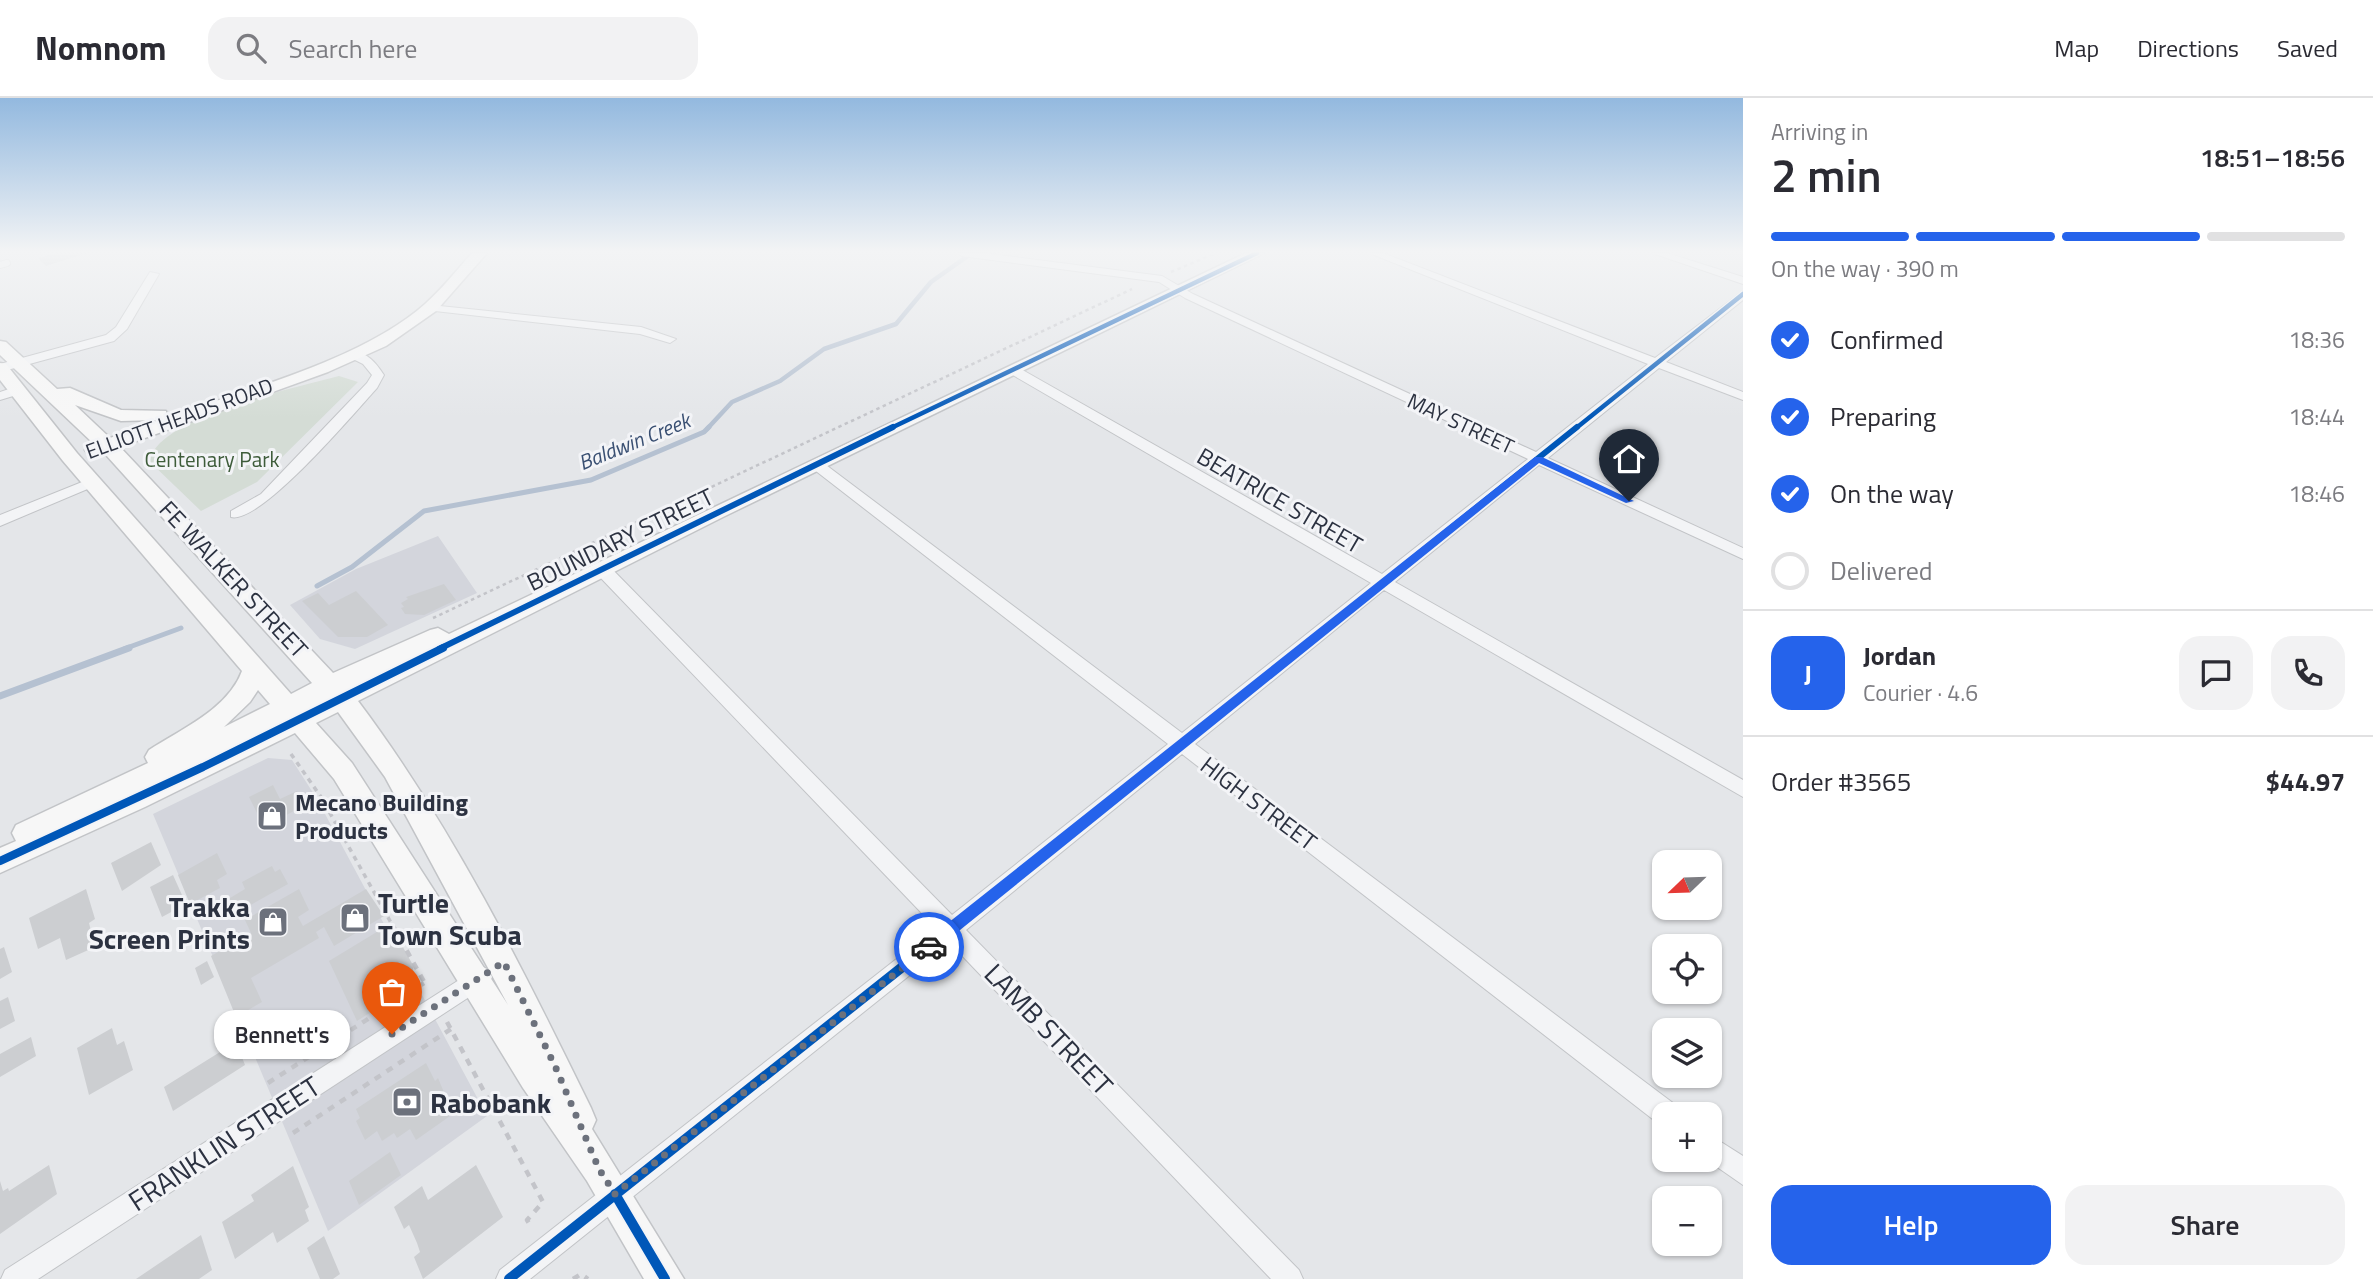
<!DOCTYPE html>
<meta charset="utf-8">
<style>
body{margin:0;font-family:"Titillium Web",sans-serif;background:#f2f2f3;color:#2b2b33;height:100vh;display:flex;flex-direction:column;font-size:26px;white-space:nowrap}
*{box-sizing:border-box;margin:0}
p{font-size:23px;color:#7c7c81}
.icon{flex:none;width:38px;height:38px;fill:none;stroke:currentColor;stroke-width:2;stroke-linecap:round;stroke-linejoin:round}
.map{position:relative;flex:1;overflow:hidden}
.panel{display:flex;flex-direction:column;background:#fff;width:630px}
.panel>*{flex:none}
.needle{width:46px;rotate:247deg}
.controls{position:absolute;left:1652px;top:752px;display:grid;gap:14px}
.controls a{display:grid;place-items:center;width:70px;height:70px;border-radius:14px;background:#fff;box-shadow:0 2px 5px #0004;font-size:35px}
.pin{position:absolute;display:grid;place-items:center;width:60px;height:60px;color:#fff;margin:-72px -30px;border-radius:50% 50% 50% 0;rotate:-45deg;box-shadow:0 0 7px #0007}
.pin .icon{rotate:45deg}
.courier{position:absolute;display:grid;place-items:center;width:70px;height:70px;margin:-35px;border:5px solid #2563eb;border-radius:50%;background:#fff;color:#222;box-shadow:0 2px 9px #0007}
.bubble{position:absolute;height:49px;border-radius:21px;background:#fff;box-shadow:0 2px 5px #0004;font-size:23px;font-weight:600;line-height:49px;text-align:center}
.overview em{font-style:normal;font-weight:600}
.overview div{display:flex;flex-direction:column-reverse}
.overview{display:flex;align-items:center;justify-content:space-between;height:119px;padding:0 28px}
h1{font-size:46px;font-weight:600;line-height:52px}
.bar{display:grid;grid-template-columns:repeat(4,1fr);gap:10px 7px;align-content:center;height:84px;padding:0 28px}
.bar i{height:9px;border-radius:5px;background:#e1e1e2}
.bar .on{background:#2563eb}
.bar p{grid-column:span 4}
.line{display:flex;align-items:center;gap:18px;padding:0 28px;border-top:2px solid #e1e1e2}
.line div{flex:1}
.round{display:grid;place-items:center;flex:none;width:74px;height:74px;border-radius:21px;background:#f2f2f3}
ol{padding:0 28px;list-style:none}
li{display:flex;align-items:center;gap:21px;height:77px}
li p{margin-inline-start:auto}
li .icon{padding:7px;border-radius:50%;background:#2563eb;color:#fff;stroke-width:4}
li:last-child{color:#7c7c81}
li i{width:38px;height:38px;border:4px solid #e1e1e2;border-radius:50%}
.action{display:flex;gap:14px;margin-top:auto;padding:14px 28px}
.action a{flex:1;height:80px;border-radius:21px;background:#2563eb;color:#fff;font-size:28px;font-weight:600;line-height:80px;text-align:center}
.action a+a{background:#f2f2f3;color:#2b2b33}
header{display:flex;align-items:center;gap:42px;box-sizing:border-box;height:98px;padding:0 35px;background:#fff;border-bottom:2px solid #e1e1e2}
header strong{font-size:33px}
nav{display:flex;gap:38px;margin-inline-start:auto;font-size:24px}
.search{width:490px;height:63px;background:#f2f2f3;display:flex;align-items:center;gap:18px;box-sizing:border-box;padding:0 24px;border-radius:21px;color:#7c7c81;font-size:26px}
main{display:flex;flex:1;min-height:0}
.map>svg:first-child{display:block}
</style>
<header>
<strong>Nomnom</strong>
<div class="search"><svg class="icon" aria-label="search" viewBox="0 0 24 24"><circle cx="10" cy="10" r="6"/><path d="M15 15l6 6"/></svg>Search here</div>
<nav><a>Map</a><a>Directions</a><a>Saved</a></nav>
</header>
<main>
<div class="map">
<svg width="1743" height="1181" viewBox="0 0 1743 1181">
<rect width="100%" height="100%" fill="#e4e6e9"/>
<path fill="#d3d5dc" d="M438 438 477 495 355 551 320 541 290 507 356 471Z
M268 660 292 662 317 701 487 1018 328 1133 153 716Z"/>
<path fill="#d4dcd5" d="M339 278 358 284 257 384 201 413 150 364C153 320 302 288 339 278Z"/>
<g fill="none" stroke-linecap="round" stroke-linejoin="round">
<path stroke="#b5c1d1" stroke-width="4.5" d="M707 331 732 304 780 283 824 251 896 226 931 184 972 155"/>
<path stroke="#b5c1d1" stroke-width="5" d="M317 488 352 469 424 413 591 382 704 334 709 329
M124 551 181 530"/>
<path stroke="#b5c1d1" stroke-width="7" d="M0 598 129 550"/>
</g>
<path fill="#ccced1" d="M57 155H87L46 168 38 160Z
M444 486 456 502 424 517 405 516 401 510 404 509 401 505 408 501 406 499Z
M356 493 388 527 367 539H338L302 503 318 495 329 507Z
M273 687 280 701 297 693 305 707 264 729 249 699Z
M151 744 161 767 122 793 111 765Z
M217 755 227 776 217 782 220 790 190 806 178 777Z
M272 768 275 774 280 771 288 786 231 818 225 803 245 791 242 784Z
M173 777 186 806 162 819 150 789Z
M86 791 95 821 89 825 95 849 66 862 60 840 38 851 29 820Z
M299 791 309 812 298 819 303 828 366 791 384 818 334 848 324 829 316 834 319 840 251 880 262 904 236 919 211 858 251 835 245 822Z
M390 826 414 869 404 893 357 923 329 863Z
M4 849 12 874 0 881V851Z
M207 863 214 879 201 887 195 870Z
M8 899 15 923 0 931V903Z
M112 930 117 947 124 943 133 972 89 997 77 950Z
M31 939 36 958 0 979V956Z
M236 944 245 967 173 1013 164 989Z
M426 965 435 983 438 980 453 1016 416 1042 410 1031 397 1040 394 1035 382 1043 377 1033 365 1042 356 1023 360 1020 356 1011Z
M390 1054 401 1077 359 1107 349 1083Z
M49 1067 57 1096 0 1136V1083L3 1093 8 1090 9 1093Z
M476 1067 503 1119 423 1181 414 1159 420 1154 417 1145 409 1127 404 1131 394 1109 422 1088 428 1102Z
M293 1068 309 1109 305 1112 309 1123 277 1145 273 1134 235 1161 222 1124 254 1103 251 1097Z
M201 1137 212 1172 199 1181H136Z
M324 1138 340 1176 333 1181H320L307 1150Z"/>
<g fill="none" stroke-linecap="round" stroke-linejoin="round">
<g stroke="#c2c4c7" stroke-width="8">
<path id="lane" d="M0 167 7 165"/>
</g>
<g stroke="#c2c4c7" stroke-width="2">
<path id="street" d="M957 155H984L1162 178 1193 196 1536 354 1648 266 1369 155H1383L1655 260 1743 193V202L1666 264 1743 294V302L1659 270 1548 360 1743 450V461L1539 367 1395 484 1743 682V699L1384 492 1195 646 1677 1008 1680 1017H1664V1028L1659 1026 1182 656 966 832 1299 1172 1303 1181H1271L950 845 530 1181H496L500 1172 936 830 596 475 594 471 596 467H608L952 817 1168 646 812 370V364H822L1182 635 1371 485 1011 276V270H1019L1382 476 1528 361 1185 200 1159 184 962 158Z
M1652 155H1667L1743 179V186Z
M150 174 159 176 127 231 114 243 0 274V266L106 237 116 229Z
M430 207 641 229 676 241 670 245 640 236 426 212 424 210Z
M351 254C367 253 376 265 384 277L377 290C355 314 260 427 231 419V413L261 396 367 285 372 277 363 266 351 260Z
M18 288 23 289V295L0 302V294Z
M92 380 97 381V387L0 428V417Z
M481 868 489 872 492 879 489 886 38 1181H1L5 1172Z
M1710 1037 1743 1058V1087L1707 1062H1710Z"/>
</g>
<g stroke="#c2c4c7" stroke-width="3">
<path id="secondary" d="M472 155H487L436 213 386 248 328 274 120 349 333 575 430 532 438 530 449 536 1246 155H1264L723 419 358 603C452 728 522 869 591 1010L596 1022 592 1031 684 1181H644L587 1083 523 990 334 681 295 635 145 709 0 775V750L16 743 12 735 16 727 148 665 145 659 149 652C181 631 228 611 242 573L63 363 0 282V265L6 266 77 355 291 596 312 585 106 357 88 356 85 352 94 346 0 257V243L6 244 57 291 70 290 121 312 166 313V320C245 292 362 262 425 206 442 191 457 172 472 155ZM75 307 121 323 159 322 110 340ZM258 592 270 606 224 629 250 604ZM338 614 385 679 508 907 352 665 316 625Z"/>
</g>
<path stroke="#c3c4c9" stroke-width="2.5" stroke-dasharray="3.5 3.5" stroke-linecap="butt" d="M1171 174 1216 155
M433 520 1132 191"/>
<path stroke="#c3c4c9" stroke-width="3.5" stroke-dasharray="5 5" stroke-linecap="butt" d="M291 656 321 699 394 830"/>
<path stroke="#c3c4c9" stroke-width="4.5" stroke-dasharray="7 7" stroke-linecap="butt" d="M393 828 427 889
M447 924 543 1104 527 1122 532 1130
M268 985 424 885
M293 1035 451 931
M573 1181 581 1176 588 1181"/>
<use href="#lane" stroke="#f3f4f6" stroke-width="6"/>
<use href="#street" fill="#f3f4f6" fill-rule="evenodd"/>
<use href="#secondary" fill="#f7f7f7" fill-rule="evenodd"/>
<g stroke="#f3f4f7" stroke-width="7">
<path id="cycleway-far3" d="M889 331 1257 155
M1575 331 1743 196"/>
</g>
<g stroke="#f3f4f7" stroke-width="10">
<path id="cycleway-far2" d="M439 551 893 329
M1300 551 1577 329"/>
</g>
<g stroke="#f3f4f7" stroke-width="12">
<path id="cycleway-far1" d="M0 763 203 669 443 550
M952 830 1302 550"/>
</g>
<g stroke="#f3f4f7" stroke-width="14">
<path id="cycleway" d="M615 1096 665 1181
M509 1181 954 828"/>
</g>
<use href="#cycleway-far3" stroke="#0057b8" stroke-width="4.5"/>
<use href="#cycleway-far2" stroke="#0057b8" stroke-width="6"/>
<use href="#cycleway-far1" stroke="#0057b8" stroke-width="8"/>
<use href="#cycleway" stroke="#0057b8" stroke-width="10"/>
</g>
<linearGradient id="sky" x2="0" y2="1"><stop stop-color="#93b9df"/><stop offset="0.48" stop-color="#f3f4f5"/><stop offset="1" stop-color="#f3f4f5" stop-opacity="0"/></linearGradient>
<rect width="1743" height="320" fill="url(#sky)"/>
<path fill="#2563eb" d="M1535 359H1542L1634 403 1626 405 1539 365 934 853H924V844Z"/>
<g fill="none" stroke-linecap="round" stroke-linejoin="round">
<path stroke="#6c717c" stroke-width="7" stroke-dasharray="0 12.6" d="M392 936 504 864 555 968 599 1071 615 1096 929 849"/>
</g>
<defs>
<g id="shop-square" transform="scale(1.575)"><rect x="-9" y="-9" width="18" height="18" rx="4" fill="#6c717c" stroke="#f3f4f7"/><path d="M-5-2.5h2.3a2.7 3.5 0 0 1 5.4 0H5L5.5 6h-11ZM-1.5-2.5h3a1.5 2.3 0 0 0-3 0Z" fill="#fff"/></g>
<g id="bank-square" transform="scale(1.575)"><rect x="-9" y="-9" width="18" height="18" rx="4" fill="#6c717c" stroke="#f3f4f7"/><path d="M-6-4H6V4H-6ZM0-2.3a2.3 2.3 0 1 0 0 4.6a2.3 2.3 0 1 0 0-4.6Z" fill="#fff"/></g>
</defs>
<g fill-rule="evenodd">
<use href="#shop-square" x="272" y="718"/>
<use href="#shop-square" x="355" y="820"/>
<use href="#shop-square" x="273" y="824"/>
<use href="#bank-square" x="407" y="1004"/>
</g>
<g text-anchor="middle" dominant-baseline="central" stroke-width="6" stroke-linejoin="round" paint-order="stroke">
<g font-size="21" fill="#2c3241" stroke="#f3f4f7">
<text transform="translate(179 320) rotate(-20)">ELLIOTT HEADS ROAD</text>
<text transform="translate(1461 325) rotate(25)">MAY STREET</text>
</g>
<g font-size="21" font-style="italic" fill="#394f72" stroke="#f3f4f7">
<text transform="translate(634 343) rotate(-22)">Baldwin Creek</text>
</g>
<g font-size="21" fill="#3e5c3a" stroke="#f3f4f7">
<text x="212" y="361">Centenary Park</text>
</g>
<g font-size="24" fill="#2c3241" stroke="#f3f4f7">
<text transform="translate(1280 402) rotate(30)">BEATRICE STREET</text>
<text transform="translate(620 441) rotate(-26)">BOUNDARY STREET</text>
<text transform="translate(234 481) rotate(47)">FE WALKER STREET</text>
<text transform="translate(1259 705) rotate(37)">HIGH STREET</text>
</g>
<g font-size="24" font-weight="bold" fill="#2c3241" stroke="#f3f4f7" text-anchor="start">
<text x="295" y="704">Mecano Building<tspan x="295" dy="28">Products</tspan></text>
</g>
<g font-size="28" font-weight="bold" fill="#2c3241" stroke="#f3f4f7" text-anchor="start">
<text x="378" y="804">Turtle<tspan x="378" dy="32">Town Scuba</tspan></text>
<text x="250" y="808" text-anchor="end">Trakka<tspan x="250" dy="32">Screen Prints</tspan></text>
<text x="430" y="1004">Rabobank</text>
</g>
<g font-size="28" fill="#2c3241" stroke="#f3f4f7">
<text transform="translate(1049 931) rotate(46)">LAMB STREET</text>
<text transform="translate(224 1045) rotate(-33)">FRANKLIN STREET</text>
</g>
</g>
</svg>
<div class="controls">
<a><svg class="needle" viewBox="-14 -14 28 28"><path d="M0-13l5 13h-10z" fill="#e53935"/><path d="M0 13l5-13h-10z" fill="#7c7c81"/></svg></a>
<a><svg class="icon" aria-label="locate" viewBox="0 0 24 24"><circle cx="12" cy="12" r="6"/><path d="M12 2v4M12 18v4M2 12h4M18 12h4"/></svg></a>
<a><svg class="icon" aria-label="layers" viewBox="0 0 24 24"><path d="M12 4l9 5-9 5-9-5zM3 14l9 5 9-5"/></svg></a>
<a>+</a>
<a>−</a>
</div>
<div class="pin" style="left:392px;top:936px;background:#ea580c"><svg class="icon" aria-label="bag" viewBox="0 0 24 24"><path d="M5 8h14l-1 12H6zM9 8a3 3 0 0 1 6 0"/></svg></div>
<div class="pin" style="left:1629px;top:403px;background:#1f2937"><svg class="icon" aria-label="home" viewBox="0 0 24 24"><path d="M3 11l9-7 9 7M6 9v11h12V9"/></svg></div>
<div class="courier" style="left:929px;top:849px"><svg class="icon" aria-label="car" viewBox="0 0 24 24"><path d="M5 17H2v-5l4-1 3-4h7l3 4 3 1v5h-3M9 17h6M6 11h13"/><circle cx="7" cy="17" r="2"/><circle cx="17" cy="17" r="2"/></svg></div>
<div class="bubble" style="left:214px;top:912px;width:136px">Bennett's</div>
</div>
<section class="panel">
<div class="overview"><div><h1>2 min</h1><p>Arriving in</p></div><em>18:51–18:56</em></div>
<div class="bar"><i class="on"></i><i class="on"></i><i class="on"></i><i></i><p>On the way · 390 m</p></div>
<ol>
<li><svg class="icon" aria-label="check" viewBox="0 0 24 24"><path d="M5 12l5 5 9-10"/></svg>Confirmed<p>18:36</p></li>
<li><svg class="icon" aria-label="check" viewBox="0 0 24 24"><path d="M5 12l5 5 9-10"/></svg>Preparing<p>18:44</p></li>
<li><svg class="icon" aria-label="check" viewBox="0 0 24 24"><path d="M5 12l5 5 9-10"/></svg>On the way<p>18:46</p></li>
<li><i></i>Delivered</li>
</ol>
<div class="line" style="height:126px"><b class="round" style="background:#2563eb;color:#fff">J</b><div><b>Jordan</b><p>Courier · 4.6</p></div><a class="round"><svg class="icon" aria-label="chat" viewBox="0 0 24 24"><path d="M4 5h16v11H9l-5 4z"/></svg></a><a class="round"><svg class="icon" aria-label="phone" viewBox="0 0 24 24"><path d="M5 4h4l2 5-3 2q2 4 5 5l2-3 5 2v4C11 20 4 13 5 4z"/></svg></a></div>
<div class="line" style="height:91px"><div>Order #3565</div><b>$44.97</b></div>
<div class="action"><a>Help</a><a>Share</a></div>
</section>
</main>
